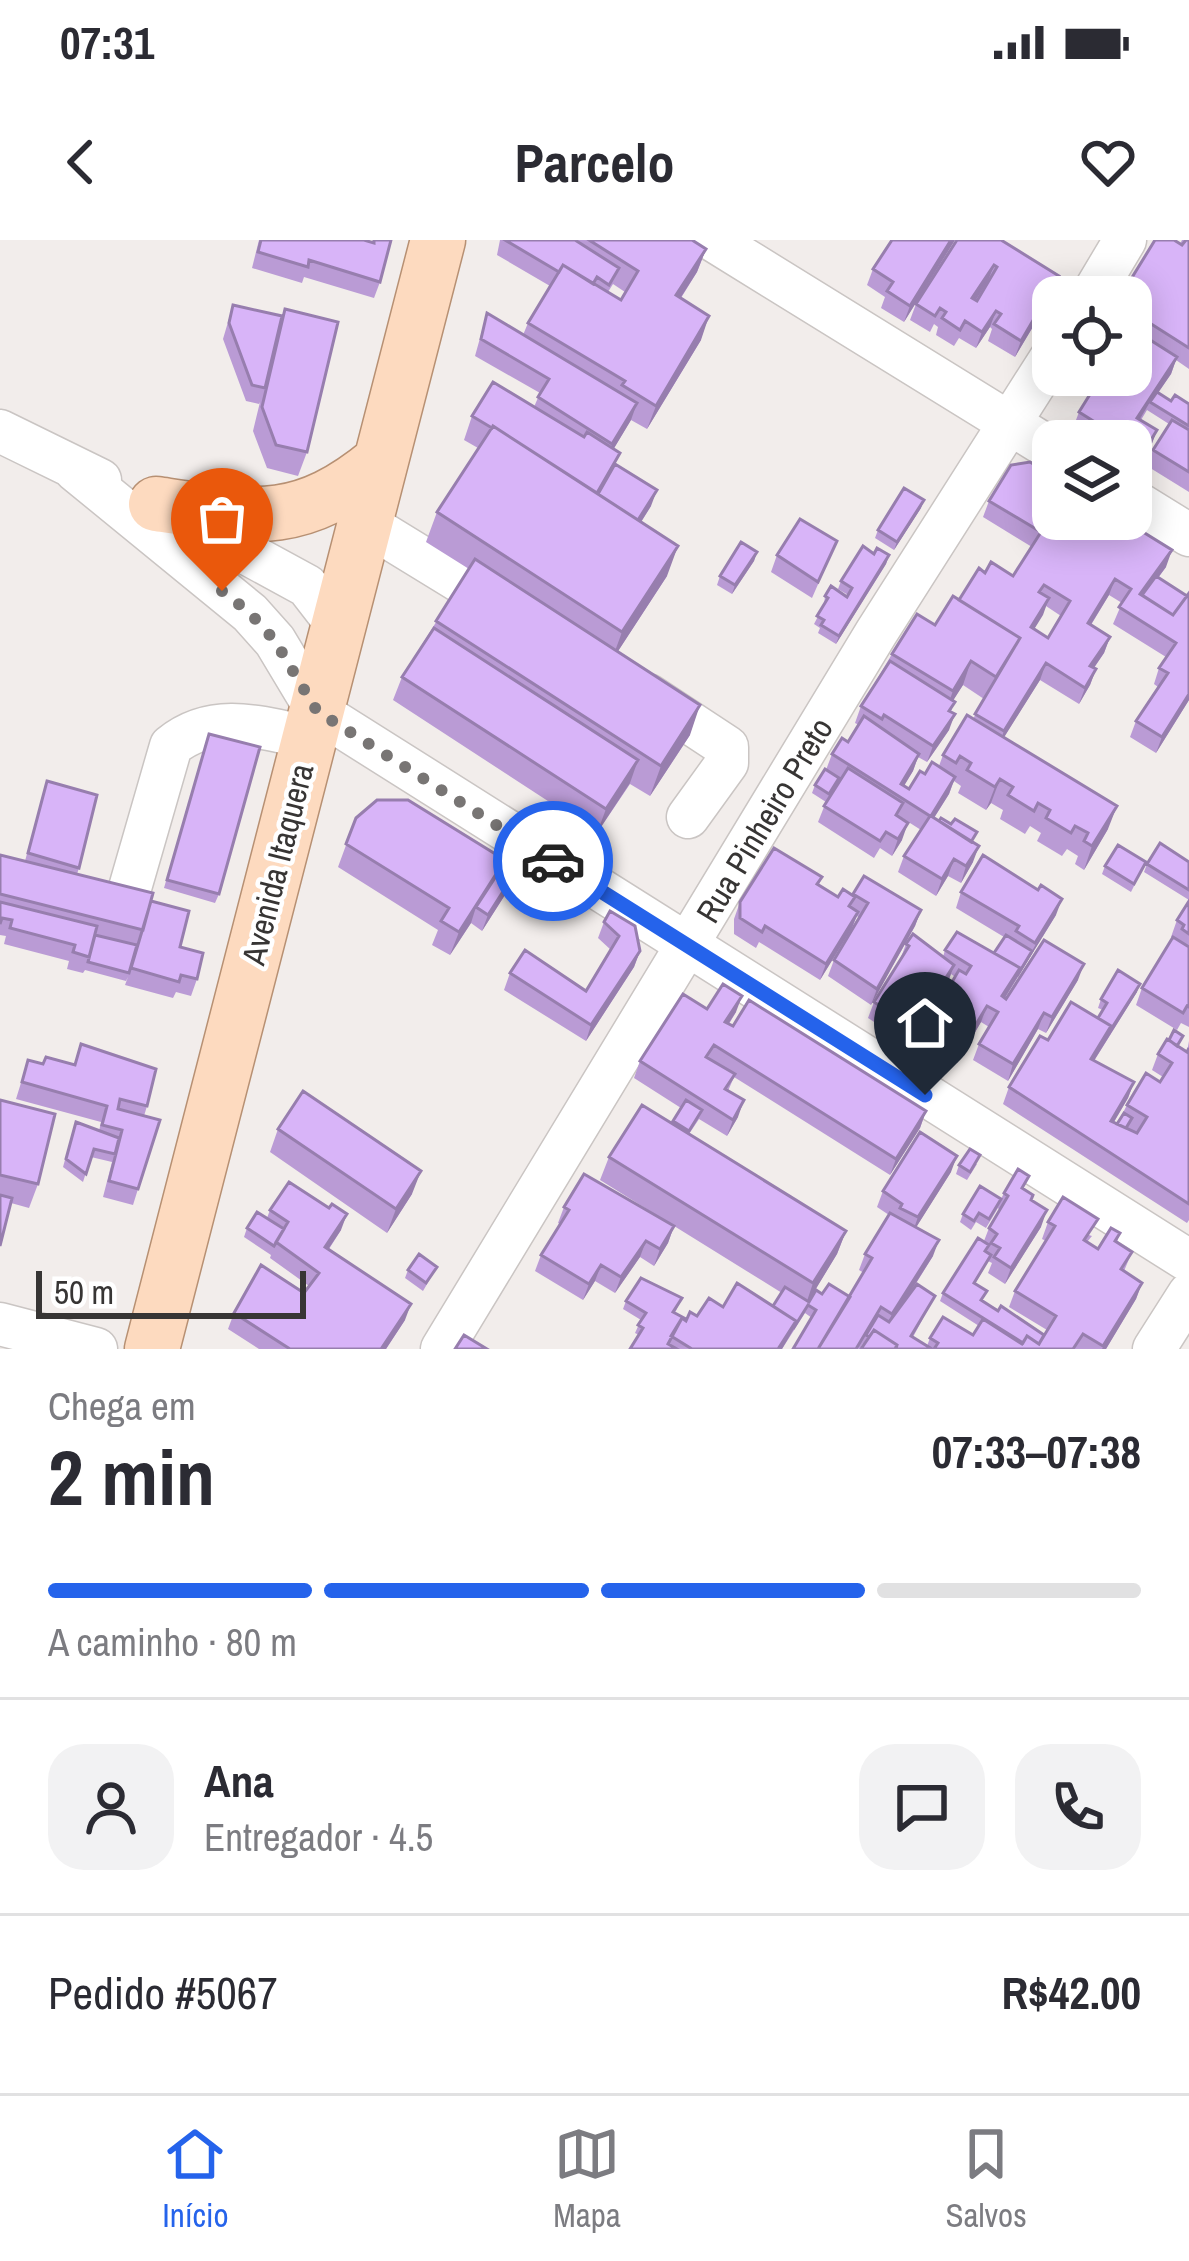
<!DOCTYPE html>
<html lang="pt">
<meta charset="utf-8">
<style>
body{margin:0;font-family:"Archivo Narrow",sans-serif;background:#f2f2f3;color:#2b2b33;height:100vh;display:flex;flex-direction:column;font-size:45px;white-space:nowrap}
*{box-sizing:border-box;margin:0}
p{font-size:39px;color:#7c7c81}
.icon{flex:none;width:66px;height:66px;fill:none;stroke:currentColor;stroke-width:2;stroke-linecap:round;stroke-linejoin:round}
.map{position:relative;height:1109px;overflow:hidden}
.drawer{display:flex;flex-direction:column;background:#fff;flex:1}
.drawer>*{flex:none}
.fabs{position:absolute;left:1032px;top:36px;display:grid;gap:24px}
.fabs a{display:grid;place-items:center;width:120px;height:120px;border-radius:24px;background:#fff;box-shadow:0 6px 30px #0003;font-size:60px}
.scale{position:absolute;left:36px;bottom:30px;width:270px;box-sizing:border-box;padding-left:12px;border:6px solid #373534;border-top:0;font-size:33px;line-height:42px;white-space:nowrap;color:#373534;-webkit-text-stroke:9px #fff;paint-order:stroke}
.pin{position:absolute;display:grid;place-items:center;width:102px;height:102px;color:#fff;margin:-123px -51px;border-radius:50% 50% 50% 0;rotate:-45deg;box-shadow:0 0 12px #0007}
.pin .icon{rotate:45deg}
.courier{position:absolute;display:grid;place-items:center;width:120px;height:120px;margin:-60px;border:9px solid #2563eb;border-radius:50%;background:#fff;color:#222;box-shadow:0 3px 15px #0007}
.overview em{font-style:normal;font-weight:800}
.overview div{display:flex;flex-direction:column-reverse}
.overview{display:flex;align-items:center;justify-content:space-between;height:204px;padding:0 48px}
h1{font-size:78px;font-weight:800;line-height:90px}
.bar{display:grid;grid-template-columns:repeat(4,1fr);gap:18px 12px;align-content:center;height:144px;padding:0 48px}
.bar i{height:15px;border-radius:9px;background:#e1e1e2}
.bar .current{background:#2563eb}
.bar p{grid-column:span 4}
.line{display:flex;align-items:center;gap:30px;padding:0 48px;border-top:3px solid #e1e1e2}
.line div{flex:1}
.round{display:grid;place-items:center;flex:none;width:126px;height:126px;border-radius:36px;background:#f2f2f3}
.status{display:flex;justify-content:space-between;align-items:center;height:84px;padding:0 60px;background:#fff;direction:ltr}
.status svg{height:33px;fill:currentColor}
header{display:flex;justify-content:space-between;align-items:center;height:156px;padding:0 48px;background:#fff;font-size:54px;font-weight:800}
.menu{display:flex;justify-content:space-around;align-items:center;height:168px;border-top:3px solid #e1e1e2;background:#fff;font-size:33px;color:#7c7c81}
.menu a{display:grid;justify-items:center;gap:6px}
.menu .current{color:#2563eb}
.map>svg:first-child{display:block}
</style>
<div class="status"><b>07:31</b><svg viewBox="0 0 49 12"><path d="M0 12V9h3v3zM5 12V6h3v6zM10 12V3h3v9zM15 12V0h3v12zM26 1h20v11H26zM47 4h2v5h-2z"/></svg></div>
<header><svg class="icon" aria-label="back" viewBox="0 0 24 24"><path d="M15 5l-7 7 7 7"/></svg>Parcelo<svg class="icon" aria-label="heart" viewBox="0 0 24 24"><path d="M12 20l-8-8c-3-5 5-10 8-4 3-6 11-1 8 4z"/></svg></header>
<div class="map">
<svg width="1189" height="1109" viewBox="0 0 1189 1109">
<rect width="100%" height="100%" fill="#f2edeb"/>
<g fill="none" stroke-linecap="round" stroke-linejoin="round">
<g stroke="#cac5c3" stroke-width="45">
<path id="minor" d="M713 0 1053 210
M1091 57 1125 0
M0 191 100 240
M75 230 250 373 275 401 317 471 1189 1021
M1131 259 1189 295
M173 273 307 346 338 386
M365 283 507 370
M648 455 727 507V523L688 577
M130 648 171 506C213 472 260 487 310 498
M0 1084 96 1109
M442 1109 876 393 1053 115
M1154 1109 1189 1054"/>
</g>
<g stroke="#b79073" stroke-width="57">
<path id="major" d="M156 264C253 278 300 288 380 222
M152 1109 438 0"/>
</g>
<use href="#minor" stroke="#fff" stroke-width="42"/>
<use href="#major" stroke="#fddabf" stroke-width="54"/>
</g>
<path fill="#ba9bd5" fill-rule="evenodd" d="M259 0H364L373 2V0L380 42 374 58 304 37 302 43 252 28Z
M500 0H692L706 9 697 32 681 58 701 100 647 189 631 180 614 208 616 224 651 266 641 282 667 336 618 411 690 495 650 556 630 544 597 593 393 460 402 437 469 329 426 302 437 272 478 208 464 200 472 176 534 167 540 153 475 116 487 73 523 95 528 83 550 46 497 15ZM613 44 625 52 621 60 608 52Z
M955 0 904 82 881 68 885 57 867 45 873 29Z
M957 0 1053 53 1015 117 988 101 992 89 990 87 976 108 959 98 954 106 936 95 938 87 934 84 930 92 910 80 916 64Z
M1182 0H1189V129L1176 120 1171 134 1158 153 1171 161 1189 164V252L1147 226 1153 210 1169 184 1147 170 1141 180 1157 190 1151 206 1137 229 1131 225V201H1093L1073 188 1079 172 1131 135V57L1180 4Z
M233 65 307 212 298 236 267 228 253 191 260 162 259 164 246 161 223 99Z
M989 261 1166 327 1158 338 1189 460 1156 513 1130 497 1136 481 1158 447 1154 444 1159 428 1166 417 1113 384 1122 363 1109 355 1091 385 1110 397 1104 413 1094 428 1096 429 1090 445 1079 464 1040 440 1004 497 1108 589 1084 630 1075 624 1078 616 1067 609 1062 616 1037 601 1041 593 1030 586 1025 594 1000 579 1003 570 991 563 986 570 958 553 961 546 954 541 949 554 934 578 973 602V622L961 643 948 636 936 656 898 632 904 616 921 590 899 576 902 600 892 616 880 608 874 618 818 582 826 562 812 553 815 545 826 530 832 514 848 502 859 485 855 483 861 466 892 414 935 385 985 333 1013 336 1032 307 983 277ZM1046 366 1061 376 1048 398 1034 389ZM963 445 984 459 973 479 943 515 939 526 925 534 909 549 904 545 913 531 918 517 927 522 949 490 953 460Z
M921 268 894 310 875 298 878 290Z
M837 301 812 358 771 332 777 315Z
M757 312 754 321 732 354 717 345 720 336Z
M874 314 889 315 886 324 836 404 818 393 820 388 814 384 824 365 825 356 847 357 848 355 838 349 841 341Z
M209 494 219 654 215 663 164 648Z
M47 541 79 628 77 634 151 661 180 707 197 739 191 756 176 752 173 758 125 745 128 737 126 741 85 730 83 733 67 729 69 721 4 704 6 696 0 695V615L25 621Z
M356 578 505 620 502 628 513 610 550 654 541 667 510 647 482 691 471 683 450 715 432 705 438 690 338 627Z
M1146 622 1131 652 1102 634 1105 626Z
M1189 622V660L1144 632 1147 624Z
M822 637 819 645 838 657 853 655 921 670 915 686 871 765 828 736 834 720 859 678 857 676 852 688 820 740 759 702 756 708 734 694V679L740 662Z
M961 652 1056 675 1005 758 1078 740 1046 793 1038 789 1008 841 973 820 979 804 989 787 981 782 957 823 921 802 927 785 955 737 951 734 948 742 914 796 893 783 888 791 868 778 874 762 900 720 906 704 943 717 945 710 994 713 1004 697 956 668Z
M1189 661V787L1181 783 1177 790 1136 765 1142 748 1173 698 1171 697 1177 680Z
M604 682 640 711 634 727 586 801 504 750 510 733 586 751 611 710 598 698Z
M1137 752 1094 821 1134 842 1128 858 1114 882 1117 884 1127 865 1160 842 1163 837 1152 830 1158 814 1178 806 1187 812 1189 801V980L1187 983 1003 864 1009 847 1048 800 1098 778 1103 770 1098 768 1101 759Z
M707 769 736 772 729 784 926 871 920 888 890 935 734 837 728 851 738 877 727 896 699 879 689 894 846 991 837 1014 808 1061 822 1054 850 1057 864 1033 859 1030 865 1014 889 975 877 967 883 951 951 932 916 987 933 1016 907 1058 935 1056 913 1097 927 1106 930 1098 973 1095 979 1086 940 1061 943 1053 984 1001 989 988 1000 971 998 968 986 988 976 982 971 990 960 982 963 974 1001 959 1004 953 1024 950 1031 961 1041 987 1005 1044 988 1033 992 1023 988 1021 975 1044 983 1061 1045 1095 1047 1090 1009 1067 1015 1051 1046 1001 1042 999 1048 982 1092 996 1087 1002 1098 1009 1120 993 1117 1002 1132 1012 1124 1031 1142 1043 1136 1059 1106 1109H861L863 1103 860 1109H793L812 1078 805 1073 782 1109H630L639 1095 635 1093 641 1080 623 1069 626 1061 682 1058 675 1073 686 1079 723 1067 773 1066 782 1053 600 940 609 917 672 884 681 868 634 838 640 821Z
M81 804 147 866 144 876 138 949 133 965 103 957 112 922 91 917 83 942 63 927 73 891H99L101 882 16 859 28 820 43 824 74 825Z
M0 860 38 944 29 968 11 963 0 1006Z
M278 889 412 954 387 993 270 912Z
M977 924 967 940 956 934 959 925Z
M564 967 674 986 668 1003 654 1026 640 1017 615 1053 595 1041 583 1060 535 1031 541 1015 560 984 558 983Z
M270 970 341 990 329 1009 405 1080 386 1109H259L228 1089 234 1073 304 1053 309 1046 270 1018 271 1015 244 997 247 988 267 978Z
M437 1027 423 1051 405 1038 408 1030Z"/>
<path fill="#977eae" d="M951 0H955L904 82 910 66Z
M706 9 697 32 667 79 676 55Z
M994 25 988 41 966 75 972 58Z
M1059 36 1053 53 1015 117 1021 101Z
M996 71 990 87 976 108 982 92Z
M709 76 701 100 647 189 656 166Z
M1177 117 1171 134 1151 163 1150 162 1131 194 1137 178Z
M637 163 631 180 607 220 612 204Z
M1157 190 1151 206 1137 229 1143 213Z
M657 250 651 266 626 306 632 290Z
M924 260 921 268 894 310 897 302Z
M678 306 667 336 611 422 622 392Z
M1172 310 1166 327 1139 363 1140 354Z
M757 312 754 321 732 354 735 345Z
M889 315 886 324 836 404 839 396Z
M1115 339 1109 355 1082 399 1088 383Z
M1049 358 1043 375 1025 404 1031 387Z
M1110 397 1104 413 1084 442 1090 426Z
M971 421 963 445 944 475 953 451Z
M1046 423 1040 440 998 507 1004 491Z
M1096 429 1090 445 1079 464 1085 448Z
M1189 454V460L1156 513 1162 497Z
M700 465 690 495 650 556 661 526Z
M955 474 949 490 927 522 933 506Z
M919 514 913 531 898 556 901 544Z
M638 520 630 543 597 593 606 569Z
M955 537 949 554 925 592 931 576Z
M1000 539 991 563 986 570 995 547Z
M1117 566 1108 589 1084 630 1092 606Z
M908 583 902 600 892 616 898 599Z
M979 606 973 622 961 643 966 626Z
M954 619 948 636 936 656 942 639Z
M505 620 496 643 476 667 471 683 450 715 459 692Z
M516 631 510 647 482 691 488 675Z
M556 637 550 654 541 667 547 651Z
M1062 659 1056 675 996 772 1002 756 1032 711Z
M921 670 915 686 871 765 877 749Z
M858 672 852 688 820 740 826 724Z
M640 711 634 727 586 801 591 785Z
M1084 724 1078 740 1046 793 1052 777Z
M954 725 948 742 914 796 919 780Z
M1140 744 1137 752 1085 835 1091 819Z
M742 756 736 772 719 798 725 782Z
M987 766 981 782 957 823 963 806Z
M1044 773 1038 789 1008 841 1013 824Z
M1134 842 1128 858 1105 897 1111 881Z
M744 860 738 877 727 896 733 880Z
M926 871 920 888 890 935 896 919Z
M957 916 951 932 912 994 918 977Z
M421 931 412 954 387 993 396 969Z
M1047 970 1041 987 1005 1044 1011 1028Z
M347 974 341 990 319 1023 325 1007Z
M674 986 668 1003 654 1026 660 1009Z
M846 991 837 1014 805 1067 813 1043Z
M939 1000 933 1016 886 1090 892 1074Z
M646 1001 640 1017 615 1053 621 1037Z
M601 1025 595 1041 583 1060 589 1044Z
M1142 1043 1136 1059 1106 1109H1102Z
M411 1064 405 1080 386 1109H381Z
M808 1065 782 1109H778Z"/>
<path fill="#d8b4f8" stroke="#977eae" stroke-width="3" fill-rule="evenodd" d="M261 0H364L374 3V0H391L380 42 309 20 308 27 258 12Z
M505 0H575L619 28 609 45 597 37 593 44 563 25 559 32Z
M589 0H692L706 9 676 55 709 76 656 166 622 145 625 141 528 83 563 25 621 60 638 31Z
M892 0H951L910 66 887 51 893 42 873 29Z
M957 0H1001L1059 36 1021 101 994 84 1001 74 996 71 982 92 965 81 960 90 942 78 946 72 940 68 935 76 916 64ZM994 25 997 27 977 61 972 58Z
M1155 0H1174L1182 5 1186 0H1189V108L1145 80 1141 86 1131 80V57H1120Z
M233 65 282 76 265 148 252 145 229 83Z
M285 69 338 82 307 212 276 205 262 167Z
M487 73 637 163 612 204 538 157 549 139 481 99Z
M1136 91 1177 117 1137 178 1157 190 1143 213 1131 205V201H1125L1079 172 1102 135H1131V98Z
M493 142 584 197 587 192 620 213 597 253 493 186 492 188 472 176Z
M1157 152 1171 161 1175 155 1189 164V186L1150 162Z
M1172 180 1189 190V232L1153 210Z
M493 186 678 306 622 392 437 272Z
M1030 222 1053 236V279H1122L1172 310 1140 354 1173 375 1189 353V454L1162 497 1136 481 1168 433 1159 428 1176 403 1119 367 1131 349 1115 339 1088 383 1110 397 1090 426 1096 429 1085 448 1046 423 1004 491 975 474 1020 398 959 360 979 328 985 333 991 322 1013 336 1041 292 989 261 1011 225ZM1044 345 1070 361 1048 398 1031 387 1049 358 1039 352Z
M615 224 657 250 638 280 598 254Z
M904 248 924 260 897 302 878 290Z
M800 279 837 301 818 342 777 315Z
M741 302 757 312 735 345 720 336Z
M863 306 874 314 877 308 889 315 839 396 821 385 824 380 817 376 828 358 825 356 831 346 847 357 852 348 841 341Z
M475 319 700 465 661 526 436 381Z
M1156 336 1187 356 1173 375 1142 355Z
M953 356 1020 398 996 437 971 421 953 451 892 414 917 374 935 385Z
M434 388 638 520 606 569 402 437Z
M890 421 955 462 949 471 955 474 933 506 884 475 882 479 861 466Z
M967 475 1117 566 1092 606 1084 601 1088 593 1075 586 1071 593 1046 578 1050 570 1038 563 1034 571 1008 555 1013 547 1000 539 995 547 967 530 971 523 960 516 956 523 943 515Z
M864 476 919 514 901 544 909 549 920 531 925 534 932 522 955 537 931 576 979 606 966 626 954 619 942 639 904 616 930 576 832 514 842 498 848 502Z
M209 494 260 507 219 654 167 640Z
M848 528 903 563 896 575 908 583 898 599 886 592 880 601 824 566Z
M825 529 839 538 829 554 815 545Z
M47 541 97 555 79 628 28 613Z
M377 560H408L505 620 459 692 441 681 449 668 346 604 356 578Z
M941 578 951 584 955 579 977 592 971 602 939 581Z
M1160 603 1189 622V650L1147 624Z
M1118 605 1146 622 1134 644 1105 626Z
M774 608 822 637 817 644 838 657 843 649 855 657 849 666 858 672 826 724 765 686 762 692 740 678V662Z
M513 610 556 637 547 651 516 631 488 675 476 667Z
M0 615 153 653 143 690 0 654Z
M983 615 1038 650 1041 645 1062 659 1035 703 1016 691 1019 686 961 652Z
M864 636 921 670 877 749 834 720 868 663 853 654Z
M151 661 189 671 180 707 203 713 197 739 181 735 179 742 131 728Z
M1189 661V694L1182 689 1184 685 1177 680Z
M0 662 97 686 89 717 73 712 75 705 10 688 12 680 2 678 0 684Z
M610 671 635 686 640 711 591 785 510 733 525 710 586 751 619 696 604 682Z
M957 692 1020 728 1002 756 1006 759 1044 700 1084 724 1052 777 1044 773 1013 824 979 804 998 772 987 766 963 806 927 785 959 730 966 734 971 726 945 710Z
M913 694 954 725 919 780 899 767 894 775 874 762 909 706 906 704Z
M95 695 137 705 129 733 88 722Z
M1006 695 1032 711 1017 736 1020 728 994 713Z
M1173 697 1189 707V767L1187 766 1183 773 1142 748Z
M1118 730 1140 744 1108 794 1111 786 1098 778 1107 763 1101 759Z
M723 744 742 756 725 782 733 786 749 760 926 871 896 919 714 805 706 817 735 834 725 849 744 860 733 880 640 821 683 754 707 769Z
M1071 762 1111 786 1091 819 1134 842 1111 881 1137 893 1147 877 1127 865 1146 833 1160 842 1172 823 1158 814 1167 799 1187 812 1189 808V964L1009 847 1040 796 1048 800Z
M1174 790 1183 796 1177 806 1169 800Z
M81 804 156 829 147 866 120 859 118 869 160 880 138 949 109 941 122 890 102 885 107 866 22 842 28 820 43 824 46 817 75 825Z
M303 851 421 931 396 969 278 889Z
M0 860 55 874 38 944 0 935Z
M686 860 702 870 689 891 673 881Z
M642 865 846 991 813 1043 609 917Z
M1124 873 1132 878 1126 888 1117 884Z
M76 882 119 898 115 914 94 909 86 934 66 919Z
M920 892 957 916 918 977 900 968 902 964 883 951Z
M970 909 980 915 970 932 959 925Z
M1018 929 1029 936 1022 948 1033 955 1031 960 1047 970 1011 1028 994 1017 1000 1008 991 1003 997 994 989 988 1008 956 1004 953Z
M584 934 674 986 660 1009 646 1001 621 1037 601 1025 589 1044 541 1015 569 970 564 967Z
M289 942 329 968 332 964 347 974 325 1007 411 1064 381 1109H290L234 1073 261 1025 304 1053 319 1033 276 1002 288 982 270 970Z
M980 946 1001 959 989 979 979 973 974 981 963 974Z
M0 955 12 958 0 1006Z
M1063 957 1098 979 1084 1000 1098 1009 1111 988 1120 993 1115 1001 1132 1012 1121 1029 1142 1043 1103 1106 1083 1094 1073 1109H934L938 1103 930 1098 943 1077 973 1095 983 1079 1022 1104 1027 1096 1039 1104 1056 1076 1015 1051 1055 986 1048 982Z
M257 972 284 989 274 1006 247 988Z
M890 973 939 1000 892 1074 881 1067 856 1109H818L872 1018 865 1014Z
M978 998 989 1005 985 1011 991 1015 974 1043 987 1051 981 1060 998 1071 1001 1066 1044 1095 1039 1104 1027 1096 1023 1103 943 1053Z
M419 1014 437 1027 426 1043 408 1030Z
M641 1038 682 1058 673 1072 686 1079 682 1078 668 1104 677 1109H630L643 1088 638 1085 646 1073 626 1061Z
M737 1043 796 1081 778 1109H692L671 1096 682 1078 686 1081 690 1072 697 1076 709 1058 723 1067Z
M829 1044 850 1057 818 1109H793L816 1070 808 1065 793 1089 796 1081 773 1066 785 1047 809 1062 816 1050 822 1054Z
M917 1044 935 1056 911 1096 932 1109H896L897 1105 874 1090 869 1097 866 1095 878 1075 889 1082Z
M874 1090 897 1105 895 1109H861Z
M464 1095 487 1109H455Z"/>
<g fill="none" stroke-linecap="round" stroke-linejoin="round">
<path stroke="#787574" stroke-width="12" stroke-dasharray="0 21.6" d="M222 351 250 373 275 401 317 471 553 621"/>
<path stroke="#2563eb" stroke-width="15" d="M553 621 925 855"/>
</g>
<g text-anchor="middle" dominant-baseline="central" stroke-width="9" stroke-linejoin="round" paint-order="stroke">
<g font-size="33" fill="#373534" stroke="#fff">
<text transform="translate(764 580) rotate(-59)">Rua Pinheiro Preto</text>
<text transform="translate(277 624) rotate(-76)">Avenida Itaquera</text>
</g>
</g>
</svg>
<div class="fabs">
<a><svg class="icon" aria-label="locate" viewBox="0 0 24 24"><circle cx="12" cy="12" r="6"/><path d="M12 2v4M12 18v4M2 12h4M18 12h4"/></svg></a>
<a><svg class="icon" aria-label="layers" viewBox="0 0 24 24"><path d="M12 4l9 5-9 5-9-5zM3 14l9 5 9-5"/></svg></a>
</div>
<div class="scale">50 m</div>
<div class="pin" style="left:222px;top:351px;background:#ea580c"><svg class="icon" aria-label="bag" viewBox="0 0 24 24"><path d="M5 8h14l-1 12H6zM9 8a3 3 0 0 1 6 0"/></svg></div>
<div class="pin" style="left:925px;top:855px;background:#1f2937"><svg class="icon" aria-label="home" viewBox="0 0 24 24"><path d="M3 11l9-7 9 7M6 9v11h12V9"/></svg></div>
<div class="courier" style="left:553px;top:621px"><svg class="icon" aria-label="car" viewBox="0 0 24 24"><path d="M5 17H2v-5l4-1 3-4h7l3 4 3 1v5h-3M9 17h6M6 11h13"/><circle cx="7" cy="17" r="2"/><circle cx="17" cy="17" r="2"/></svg></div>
</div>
<section class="drawer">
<div class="overview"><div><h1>2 min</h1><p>Chega em</p></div><em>07:33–07:38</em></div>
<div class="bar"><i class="current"></i><i class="current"></i><i class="current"></i><i></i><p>A caminho · 80 m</p></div>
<div class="line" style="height:216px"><a class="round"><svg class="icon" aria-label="person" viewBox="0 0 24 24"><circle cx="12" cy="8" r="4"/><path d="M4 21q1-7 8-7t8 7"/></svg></a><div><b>Ana</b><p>Entregador · 4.5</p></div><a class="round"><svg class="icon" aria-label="chat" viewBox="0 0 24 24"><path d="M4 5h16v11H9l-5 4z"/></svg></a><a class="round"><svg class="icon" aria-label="phone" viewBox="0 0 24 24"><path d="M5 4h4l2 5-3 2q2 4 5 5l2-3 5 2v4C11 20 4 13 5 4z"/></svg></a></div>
<div class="line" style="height:156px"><div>Pedido #5067</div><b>R$42.00</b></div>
</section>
<nav class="menu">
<a class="current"><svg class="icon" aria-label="home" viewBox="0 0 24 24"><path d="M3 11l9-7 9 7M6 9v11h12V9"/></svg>Início</a>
<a><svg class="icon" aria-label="map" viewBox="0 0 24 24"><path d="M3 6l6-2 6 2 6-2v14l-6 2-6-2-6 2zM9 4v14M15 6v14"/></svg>Mapa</a>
<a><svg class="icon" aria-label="saved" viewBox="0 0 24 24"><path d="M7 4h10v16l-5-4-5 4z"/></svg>Salvos</a>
</nav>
